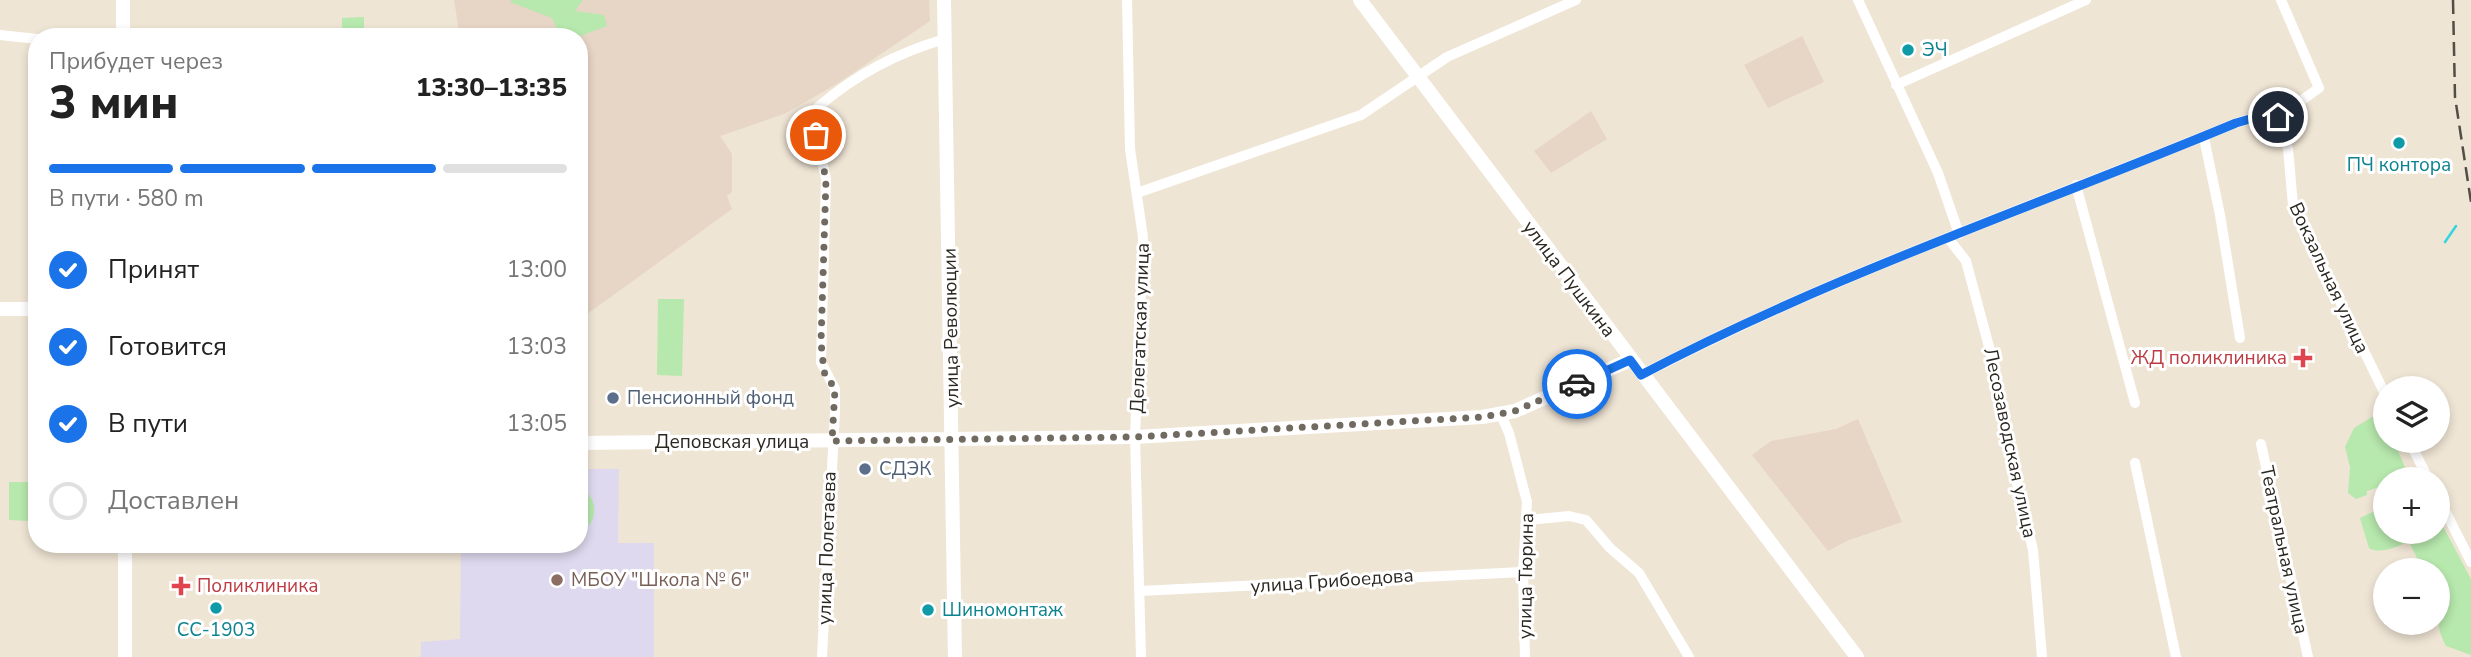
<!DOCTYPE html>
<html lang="ru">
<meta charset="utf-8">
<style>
body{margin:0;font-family:"Nunito Sans",sans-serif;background:#f2f2f2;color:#222;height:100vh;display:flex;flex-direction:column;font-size:26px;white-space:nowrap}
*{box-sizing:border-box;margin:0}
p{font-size:23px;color:#767676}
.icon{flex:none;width:38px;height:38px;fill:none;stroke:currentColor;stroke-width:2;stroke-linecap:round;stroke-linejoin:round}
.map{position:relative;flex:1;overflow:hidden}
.details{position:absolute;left:28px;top:28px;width:560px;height:525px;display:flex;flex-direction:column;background:#fff;border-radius:28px;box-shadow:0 4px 10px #0003}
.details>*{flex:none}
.buttons{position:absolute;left:2373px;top:376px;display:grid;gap:14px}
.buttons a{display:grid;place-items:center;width:77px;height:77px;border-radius:50%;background:#fff;box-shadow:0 4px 10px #0003;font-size:35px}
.pin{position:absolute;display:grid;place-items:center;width:60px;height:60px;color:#fff;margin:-30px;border:4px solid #fff;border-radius:50%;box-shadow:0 2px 7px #0007}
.courier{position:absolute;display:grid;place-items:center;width:70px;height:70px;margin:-35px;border:5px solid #1a73e8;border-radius:50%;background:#fff;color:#222;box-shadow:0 2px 9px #0007}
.headline em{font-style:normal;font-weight:800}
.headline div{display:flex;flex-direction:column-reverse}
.headline{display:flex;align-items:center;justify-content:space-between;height:119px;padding:0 21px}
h1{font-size:46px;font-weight:800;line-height:52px}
.bar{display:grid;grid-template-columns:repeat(4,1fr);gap:10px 7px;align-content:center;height:84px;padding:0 21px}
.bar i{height:9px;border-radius:5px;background:#e0e0e0}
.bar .selected{background:#1a73e8}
.bar p{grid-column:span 4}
ol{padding:0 21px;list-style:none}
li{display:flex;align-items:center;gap:21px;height:77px}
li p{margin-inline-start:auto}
li .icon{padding:7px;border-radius:50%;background:#1a73e8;color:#fff;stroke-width:4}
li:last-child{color:#767676}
li i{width:38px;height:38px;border:4px solid #e0e0e0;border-radius:50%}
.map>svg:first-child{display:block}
</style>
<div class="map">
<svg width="2471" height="657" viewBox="0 0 2471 657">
<rect width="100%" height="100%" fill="#efe5d5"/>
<path fill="#e7d5c5" d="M454 0H929L930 21 835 85 784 114 720 136 732 154V192L727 196 732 209 579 320V37H460Z
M1802 36 1824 82 1768 108 1744 65Z
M1591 111 1607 139 1551 173 1534 151Z
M1858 419 1902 522 1849 540 1828 551 1752 455 1771 441 1836 429Z"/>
<path fill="#ded9ee" d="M579 469H619L618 543H654V657H421V642L460 639 461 544H579Z"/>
<path fill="#b7e8ad" d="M512 0H583L575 11 604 15 607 26 578 37H561L552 18 510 2Z
M364 17V37H342V18Z
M658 299H684L682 376 657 375Z
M2372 417 2385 422V441H2394L2409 477 2385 480V485L2367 491V495L2356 499 2348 493 2350 467 2345 447 2354 428Z
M9 482H29V521L9 520Z
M579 487C600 498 599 522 579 534Z
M2385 506V532H2438V517L2471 579V655L2446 646C2433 623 2438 599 2438 570H2423L2409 542C2397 546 2380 555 2369 548L2360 518Z"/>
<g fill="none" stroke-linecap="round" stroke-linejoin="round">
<path stroke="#31d6e1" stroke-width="2.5" d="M2445 242 2456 226"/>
<path stroke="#fff" stroke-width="10" d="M1127 0 1130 149 1143 237 1135 437 1141 657
M1858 0 1938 173 1959 234
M0 35 37 39
M1896 85 2086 0
M2278 117 2288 149 2293 205 2385 394
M2204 138 2220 215 2240 338
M2076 185 2135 403
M1137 193 1361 115 1447 57 1576 0
M1948 238 1966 261 1995 369 2006 438 2033 550 2042 657
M1641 375C1832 275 2037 205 2236 123L2250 119 2278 117 2319 88 2281 0
M1501 415 1509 433 1527 502 1523 572 1525 657
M2409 441 2429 480
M2261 444 2308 657
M2135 463 2176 657
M2438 497 2471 562
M1528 520 1569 516 1586 520 1610 548 1639 573 1689 657
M1140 591 1523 572
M822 657 835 412V389L821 362 826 179 816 135 818 107C854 76 899 52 945 39"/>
<path stroke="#fff" stroke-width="14" d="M123 0V37
M944 0 955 657
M1360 0 1857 657
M0 309H37
M579 443 1135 437 1482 417 1515 411 1630 360
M125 657V544"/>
<path stroke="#524d45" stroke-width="2.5" stroke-dasharray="14 7" stroke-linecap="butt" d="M2453 0 2455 97 2471 202"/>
</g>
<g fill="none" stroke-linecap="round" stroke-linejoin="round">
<path stroke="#706a60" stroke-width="7" stroke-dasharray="0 12.6" d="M816 135 826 179 821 342 824 372 835 389 832 441 1135 437 1482 417 1515 411 1577 384"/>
<path stroke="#1a73e8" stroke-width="9" d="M1577 384 1630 360 1641 375C1831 275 2037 206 2236 123L2250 119 2278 117"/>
</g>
<g fill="#0f9aa8" stroke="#fff" stroke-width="2.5">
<circle cx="1908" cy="50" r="7"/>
<circle cx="2399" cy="143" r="7"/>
<circle cx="216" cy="608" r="7"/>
<circle cx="928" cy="610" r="7"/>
</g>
<g fill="#e0444e" stroke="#fff" stroke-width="2.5">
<path d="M2299.5 347.5h7v7h7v7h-7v7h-7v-7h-7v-7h7z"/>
<path d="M177.5 575.5h7v7h7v7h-7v7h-7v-7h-7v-7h7z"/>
</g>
<g fill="#5c6f8a" stroke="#fff" stroke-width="2.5">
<circle cx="613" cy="398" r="7"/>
<circle cx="865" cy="469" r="7"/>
</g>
<circle fill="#8d6e63" stroke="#fff" stroke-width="2.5" cx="557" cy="580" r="7"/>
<g text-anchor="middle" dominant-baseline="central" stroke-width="6" stroke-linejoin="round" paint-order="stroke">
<g font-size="19" fill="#0d838f" stroke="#fff" text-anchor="start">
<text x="1922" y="50">ЭЧ</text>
<text x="2399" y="165" text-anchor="middle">ПЧ контора</text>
<text x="942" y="610">Шиномонтаж</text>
<text x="216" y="630" text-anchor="middle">СС-1903</text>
</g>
<g font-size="19" fill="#2b2721" stroke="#fff">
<text transform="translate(2329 278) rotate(65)">Вокзальная улица</text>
<text transform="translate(1569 279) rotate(53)">улица Пушкина</text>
<text transform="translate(951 328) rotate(-91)">улица Революции</text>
<text transform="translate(1140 328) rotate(-88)">Делегатская улица</text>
<text x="732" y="442">Деповская улица</text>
<text transform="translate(2010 443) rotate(78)">Лесозаводская улица</text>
<text transform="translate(827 548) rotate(-88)">улица Полетаева</text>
<text transform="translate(2284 550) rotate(78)">Театральная улица</text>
<text transform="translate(1526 576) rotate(-89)">улица Тюрина</text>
<text transform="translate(1332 581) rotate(-4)">улица Грибоедова</text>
</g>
<g font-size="19" fill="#be3a42" stroke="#fff" text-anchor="end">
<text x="2287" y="358">ЖД поликлиника</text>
<text x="197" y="586" text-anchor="start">Поликлиника</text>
</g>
<g font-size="19" fill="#4e5e75" stroke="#fff" text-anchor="start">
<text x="627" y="398">Пенсионный фонд</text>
<text x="879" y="469">СДЭК</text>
</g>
<g font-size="19" fill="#785e54" stroke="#fff" text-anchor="start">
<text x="571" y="580">МБОУ "Школа № 6"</text>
</g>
</g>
</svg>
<div class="buttons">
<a><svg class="icon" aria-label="layers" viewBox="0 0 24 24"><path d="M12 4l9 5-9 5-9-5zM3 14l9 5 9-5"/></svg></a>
<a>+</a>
<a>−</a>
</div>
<div class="pin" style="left:816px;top:135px;background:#ea580c"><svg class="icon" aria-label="bag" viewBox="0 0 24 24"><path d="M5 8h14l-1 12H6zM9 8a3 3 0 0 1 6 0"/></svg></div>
<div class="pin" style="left:2278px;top:117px;background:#1f2937"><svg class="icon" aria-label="home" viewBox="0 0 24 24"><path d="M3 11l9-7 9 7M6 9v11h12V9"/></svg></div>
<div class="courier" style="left:1577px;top:384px"><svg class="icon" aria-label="car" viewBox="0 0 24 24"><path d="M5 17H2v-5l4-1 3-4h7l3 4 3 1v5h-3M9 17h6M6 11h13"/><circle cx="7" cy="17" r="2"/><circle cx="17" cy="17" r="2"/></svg></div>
<section class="details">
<div class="headline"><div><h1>3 мин</h1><p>Прибудет через</p></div><em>13:30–13:35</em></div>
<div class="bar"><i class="selected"></i><i class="selected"></i><i class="selected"></i><i></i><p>В пути · 580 m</p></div>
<ol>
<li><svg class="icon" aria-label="check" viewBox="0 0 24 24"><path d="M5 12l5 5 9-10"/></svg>Принят<p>13:00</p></li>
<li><svg class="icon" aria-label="check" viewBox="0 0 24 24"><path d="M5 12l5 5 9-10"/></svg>Готовится<p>13:03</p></li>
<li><svg class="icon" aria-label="check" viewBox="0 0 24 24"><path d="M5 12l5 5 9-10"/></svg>В пути<p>13:05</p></li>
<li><i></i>Доставлен</li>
</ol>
</section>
</div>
